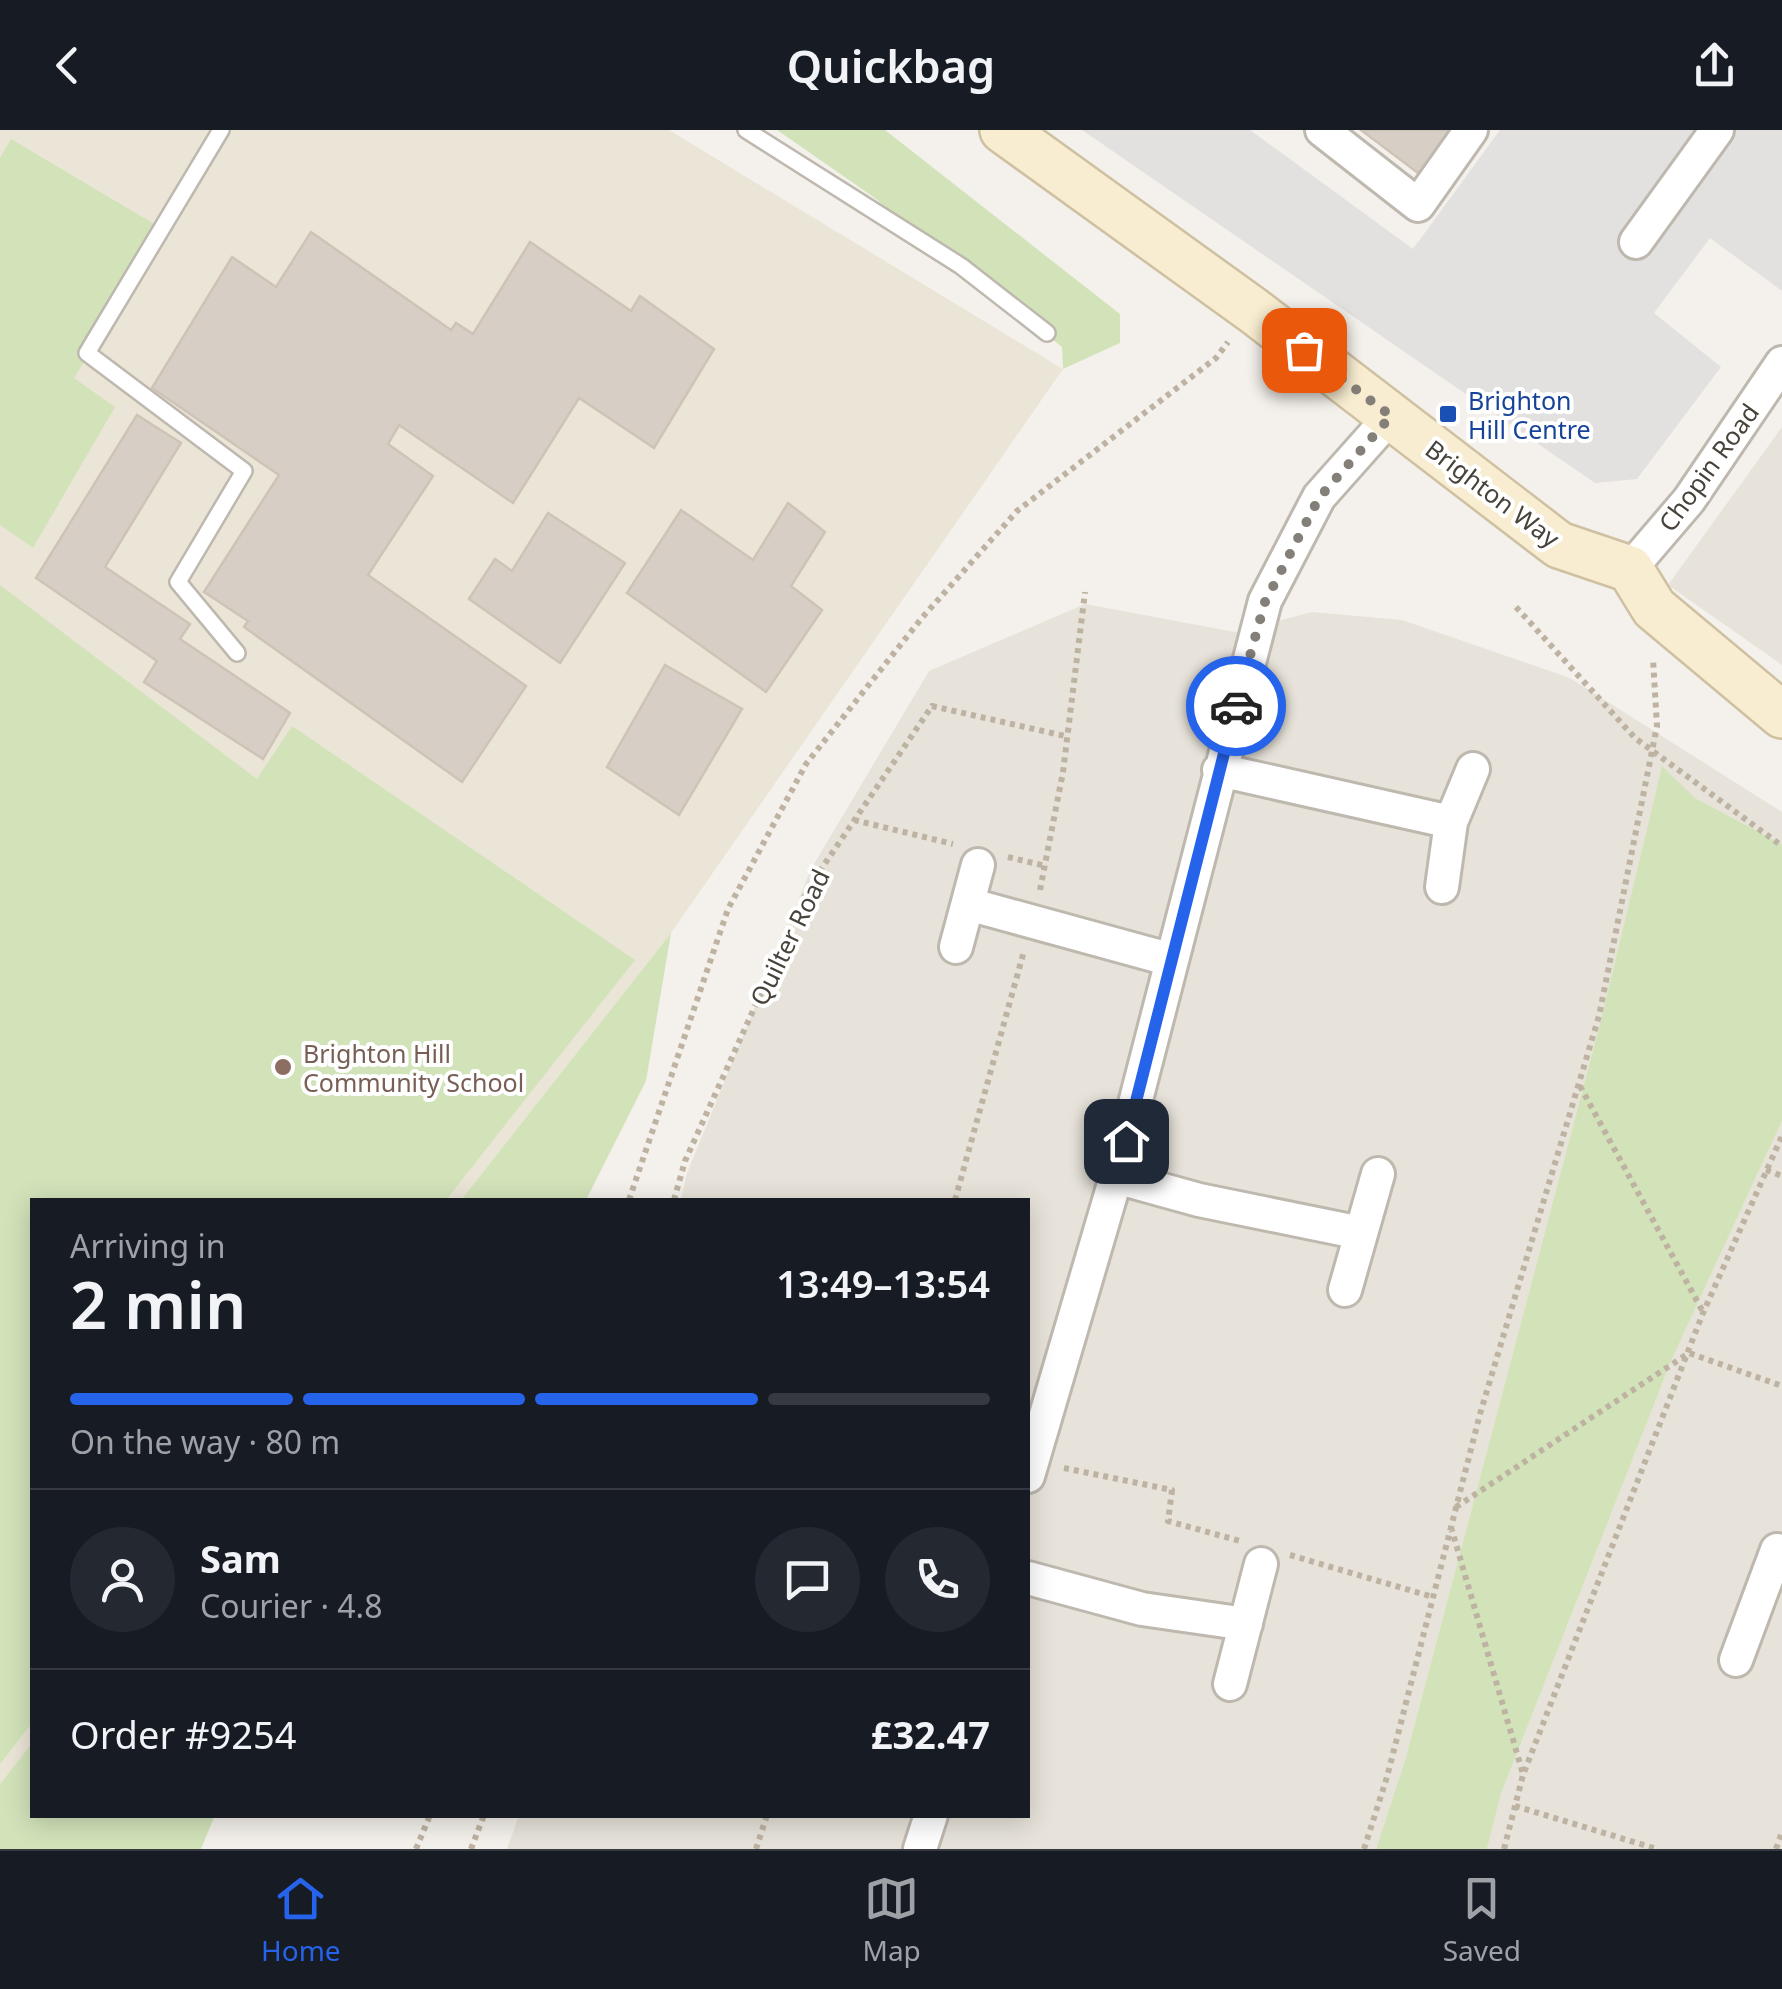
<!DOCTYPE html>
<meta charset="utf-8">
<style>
body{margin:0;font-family:"Noto Sans",sans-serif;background:#242831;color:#f1f3f6;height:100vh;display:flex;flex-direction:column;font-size:38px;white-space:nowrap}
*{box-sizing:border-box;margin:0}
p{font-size:32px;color:#9ea1a6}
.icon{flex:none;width:55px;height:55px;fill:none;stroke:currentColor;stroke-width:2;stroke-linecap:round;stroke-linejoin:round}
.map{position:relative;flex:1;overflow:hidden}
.drawer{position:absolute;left:30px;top:1068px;width:1000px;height:620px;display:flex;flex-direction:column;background:#171b24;border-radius:0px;box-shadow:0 5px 25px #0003}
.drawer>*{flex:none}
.pin{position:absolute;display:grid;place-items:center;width:85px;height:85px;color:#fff;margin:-42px;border-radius:20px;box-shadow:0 5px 15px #0006}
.courier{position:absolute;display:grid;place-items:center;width:100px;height:100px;margin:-50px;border:8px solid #2563eb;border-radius:50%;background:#fff;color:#222;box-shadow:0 2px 12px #0007}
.overview em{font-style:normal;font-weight:600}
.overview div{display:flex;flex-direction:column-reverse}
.overview{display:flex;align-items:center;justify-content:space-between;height:170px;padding:0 40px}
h1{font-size:65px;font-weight:600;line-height:75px}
.bar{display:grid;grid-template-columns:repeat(4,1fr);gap:15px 10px;align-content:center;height:120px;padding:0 40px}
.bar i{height:12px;border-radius:8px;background:#363941}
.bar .active{background:#2563eb}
.bar p{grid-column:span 4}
.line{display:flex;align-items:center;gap:25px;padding:0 40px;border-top:2px solid #363941}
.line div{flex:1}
.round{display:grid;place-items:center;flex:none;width:105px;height:105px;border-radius:52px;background:#242831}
header{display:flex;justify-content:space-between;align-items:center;height:130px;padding:0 40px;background:#171b24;font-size:45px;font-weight:600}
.tabs{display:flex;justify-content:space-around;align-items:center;height:140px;border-top:2px solid #363941;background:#171b24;font-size:28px;color:#9ea1a6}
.tabs a{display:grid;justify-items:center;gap:5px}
.tabs .active{color:#2563eb}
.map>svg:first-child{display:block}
</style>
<header><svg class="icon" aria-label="back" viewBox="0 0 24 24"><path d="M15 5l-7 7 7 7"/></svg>Quickbag<svg class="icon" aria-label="share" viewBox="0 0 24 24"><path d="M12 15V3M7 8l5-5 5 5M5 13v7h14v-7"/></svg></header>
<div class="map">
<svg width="1782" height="1719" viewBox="0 0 1782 1719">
<rect width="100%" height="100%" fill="#f4f1ec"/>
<path fill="#e7e3da" d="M1782 297V535L1668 455Z
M1085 474 1235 502 1312 482 1402 490 1570 548 1782 682V714L1695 668 1662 637 1601 890 1406 1627 1376 1719H507L519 1685H1028V1070H681L687 1043 811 739 929 541Z
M1782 991V1719H1487L1501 1664 1672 1229Z"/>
<path fill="#ebe5d7" d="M0 0H669L1063 239 671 803 461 1070H32V1613L0 1654Z"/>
<path fill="#d2e3ba" d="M777 0H885L1120 184V213L1063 239 1062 217 872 66Z
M11 9 166 101 74 248 115 277 33 418 0 395V28Z
M0 455 257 649 292 596 635 830 446 1070H32V1593L0 1634Z
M1662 636 1695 668 1782 714V991L1672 1229 1501 1664 1487 1719H1376L1406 1627 1601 890Z
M671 803 646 951 586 1070H461Z
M32 1613V1685H215L201 1719H0V1654Z"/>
<path fill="#e3e1df" d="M1082 0H1250L1413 119 1500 0H1782V161L1710 108 1654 183 1721 237 1637 349 1595 353Z"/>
<path fill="#d7cfc5" stroke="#cec4b6" stroke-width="2.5" d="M1361 0H1461L1426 49Z
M311 102 451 200 456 193 473 204 530 112 631 181 640 166 714 219 654 318 579 268 513 373 399 295 388 314 433 346 368 445 526 556 462 652 244 497 248 491 204 462 279 345 152 258 232 127 276 157Z
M137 285 181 313 105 437 190 494 180 509 290 583 263 629 144 552 157 531 36 448Z
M788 373 825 402 791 456 822 480 766 562 627 463 681 380 753 430Z
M548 383 625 433 560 533 469 469 495 429 512 441Z
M665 535 742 579 679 685 607 637Z"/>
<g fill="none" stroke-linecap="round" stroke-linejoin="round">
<g stroke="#beb8af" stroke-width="20">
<path id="lane" d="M221 0 87 223 244 341 178 452 237 523
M746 0 961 136 1047 203"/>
</g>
<g stroke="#beb8af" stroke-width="38">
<path id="street" d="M1322 0 1418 75 1471 0
M1636 112 1717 0
M1630 439 1689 370 1782 233
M1219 640 1451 692
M1442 757 1451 692 1473 639
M968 774 1172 830
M956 817 978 735
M1116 1047 1199 1070 1361 1103
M1345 1160 1378 1044
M1028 1346 1116 1047 1265 471 1319 367 1391 286
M1028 1448 1142 1479 1246 1494
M1736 1530 1777 1420
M1230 1554 1261 1434
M920 1719 931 1685"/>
</g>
<g stroke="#cec0a1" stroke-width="50">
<path id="secondary" d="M1003 0 1254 181 1559 415 1630 439 1654 478 1782 585"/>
</g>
<path stroke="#beb3a2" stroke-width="6" stroke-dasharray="5 5" stroke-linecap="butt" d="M1516 477 1635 608 1782 716
M854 690 953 714
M1008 727 1046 736
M1040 760 1063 642 1085 462
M1580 956 1703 1182
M1766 1040 1782 1046
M629 1070 728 779 806 634 921 489 1017 381 1216 228 1228 212
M674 1070 685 1031 809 757 932 576 1065 606
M955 1070 1024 821
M1064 1338 1172 1360 1168 1391 1240 1411
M1456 1377 1689 1223 1782 1256
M1451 1397 1523 1644
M1290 1425 1433 1467
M1515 1676 1657 1719
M416 1719 430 1685
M471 1719 484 1685
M756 1719 767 1685
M1364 1719 1387 1647 1480 1284 1599 886 1657 596 1653 529
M1504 1719 1523 1645 1703 1183 1782 1006
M1776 1719 1782 1702"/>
<use href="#lane" stroke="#fff" stroke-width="15"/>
<use href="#street" stroke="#fff" stroke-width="32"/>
<use href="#secondary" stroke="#f8edd1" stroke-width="45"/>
</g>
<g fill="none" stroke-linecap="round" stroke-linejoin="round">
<path stroke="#847f78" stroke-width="10" stroke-dasharray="0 18" d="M1236 576 1265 472 1319 368 1391 286 1304 220"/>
<path stroke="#2563eb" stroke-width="12" d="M1126 1011 1236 576"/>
</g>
<rect fill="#1a4fb4" stroke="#fff" stroke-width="4" x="1438" y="274" width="20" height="20" rx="5"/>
<circle fill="#8d6e63" stroke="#fff" stroke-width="4" cx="283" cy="937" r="10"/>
<g text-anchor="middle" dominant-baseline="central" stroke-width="8" stroke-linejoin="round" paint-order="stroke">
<g font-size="25" fill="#164399" stroke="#fff" text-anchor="start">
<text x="1468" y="270">Brighton<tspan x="1468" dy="29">Hill Centre</tspan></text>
</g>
<g font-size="25" fill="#47423a" stroke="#fff">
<text transform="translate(1708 337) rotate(-54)">Chopin Road</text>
<text transform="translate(1493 363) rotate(37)">Brighton Way</text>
<text transform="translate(789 807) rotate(-64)">Quilter Road</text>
</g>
<g font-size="25" fill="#785e54" stroke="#fff" text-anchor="start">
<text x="303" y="923">Brighton Hill<tspan x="303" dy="29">Community School</tspan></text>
</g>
</g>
</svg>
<div class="pin" style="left:1304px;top:220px;background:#ea580c"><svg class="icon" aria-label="bag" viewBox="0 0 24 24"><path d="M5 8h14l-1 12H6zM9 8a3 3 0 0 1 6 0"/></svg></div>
<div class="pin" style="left:1126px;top:1011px;background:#1f2937"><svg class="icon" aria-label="home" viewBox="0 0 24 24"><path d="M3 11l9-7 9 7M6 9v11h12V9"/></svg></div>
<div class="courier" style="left:1236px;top:576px"><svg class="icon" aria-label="car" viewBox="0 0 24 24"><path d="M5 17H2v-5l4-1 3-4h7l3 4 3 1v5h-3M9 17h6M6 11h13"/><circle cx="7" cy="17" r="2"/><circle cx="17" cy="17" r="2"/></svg></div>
<section class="drawer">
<div class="overview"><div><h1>2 min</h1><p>Arriving in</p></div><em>13:49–13:54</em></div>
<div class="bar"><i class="active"></i><i class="active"></i><i class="active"></i><i></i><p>On the way · 80 m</p></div>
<div class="line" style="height:180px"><a class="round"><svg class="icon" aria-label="person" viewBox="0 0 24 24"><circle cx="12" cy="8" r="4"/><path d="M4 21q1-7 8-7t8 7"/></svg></a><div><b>Sam</b><p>Courier · 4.8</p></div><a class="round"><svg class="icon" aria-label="chat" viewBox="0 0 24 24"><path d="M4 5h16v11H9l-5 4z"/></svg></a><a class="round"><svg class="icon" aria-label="phone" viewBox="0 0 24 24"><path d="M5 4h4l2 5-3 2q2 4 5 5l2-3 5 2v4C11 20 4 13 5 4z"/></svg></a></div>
<div class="line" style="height:130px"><div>Order #9254</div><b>£32.47</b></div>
</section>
</div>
<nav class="tabs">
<a class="active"><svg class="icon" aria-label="home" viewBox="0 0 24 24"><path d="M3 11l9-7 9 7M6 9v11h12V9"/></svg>Home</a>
<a><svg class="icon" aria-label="map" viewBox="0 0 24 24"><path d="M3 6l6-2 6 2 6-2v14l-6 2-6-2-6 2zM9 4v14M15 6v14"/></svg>Map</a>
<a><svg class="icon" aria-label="saved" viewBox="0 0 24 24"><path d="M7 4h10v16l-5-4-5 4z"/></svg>Saved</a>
</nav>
